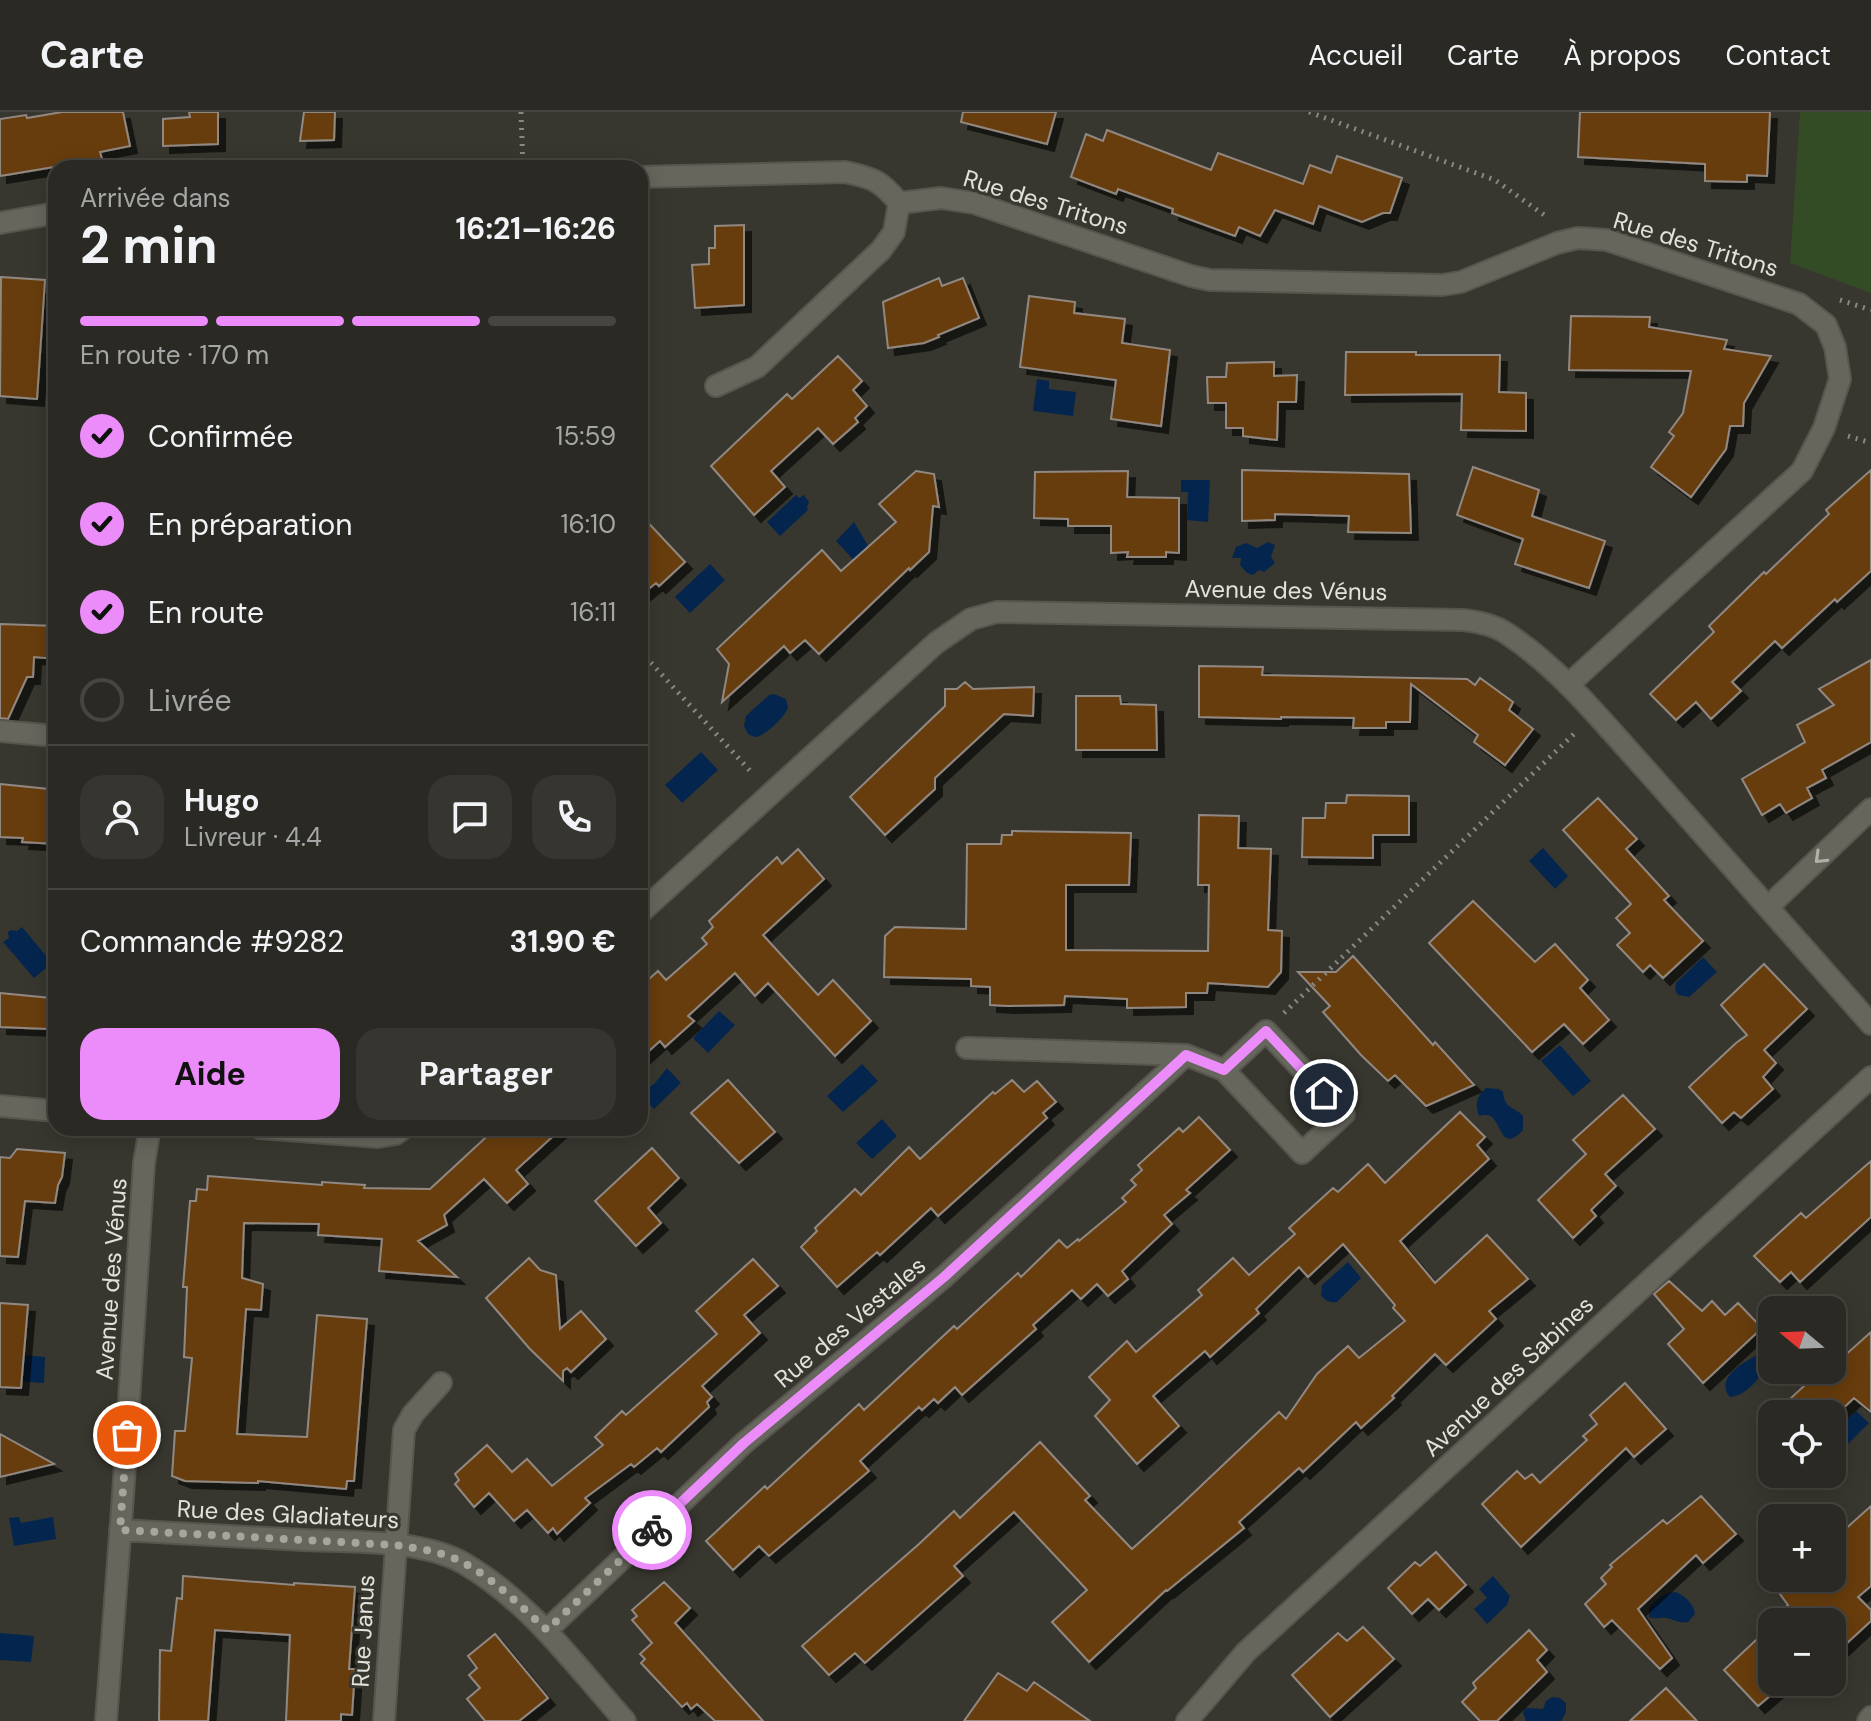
<!DOCTYPE html>
<html lang="fr">
<meta charset="utf-8">
<style>
body{margin:0;font-family:"DM Sans",sans-serif;background:#363530;color:#f1f3f6;height:100vh;display:flex;flex-direction:column;font-size:30px;white-space:nowrap}
*{box-sizing:border-box;margin:0}
p{font-size:26px;color:#a5a6a6}
.icon{flex:none;width:44px;height:44px;fill:none;stroke:currentColor;stroke-width:2;stroke-linecap:round;stroke-linejoin:round}
.map{position:relative;flex:1;overflow:hidden}
.panel{position:absolute;left:48px;top:48px;width:600px;height:976px;display:flex;flex-direction:column;background:#2a2923;border-radius:24px;box-shadow:0 4px 20px #0003,0 0 0 2px #464541}
.panel>*{flex:none}
.needle{width:52px;rotate:289deg}
.fabs{position:absolute;left:1758px;top:1184px;display:grid;gap:16px}
.fabs a{display:grid;place-items:center;width:88px;height:88px;border-radius:16px;background:#2a2923;box-shadow:0 4px 20px #0003,0 0 0 2px #464541;font-size:40px}
.pin{position:absolute;display:grid;place-items:center;width:68px;height:68px;color:#fff;margin:-34px;border:4px solid #fff;border-radius:50%;box-shadow:0 2px 8px #0007}
.courier{position:absolute;display:grid;place-items:center;width:80px;height:80px;margin:-40px;border:6px solid #ec8cfa;border-radius:50%;background:#fff;color:#222;box-shadow:0 2px 10px #0007}
.overview em{font-style:normal;font-weight:700}
.overview div{display:flex;flex-direction:column-reverse}
.overview{display:flex;align-items:center;justify-content:space-between;height:136px;padding:0 32px}
h1{font-size:52px;font-weight:700;line-height:60px}
.bar{display:grid;grid-template-columns:repeat(4,1fr);gap:12px 8px;align-content:center;height:96px;padding:0 32px}
.bar i{height:10px;border-radius:6px;background:#464541}
.bar .selected{background:#ec8cfa}
.bar p{grid-column:span 4}
.line{display:flex;align-items:center;gap:20px;padding:0 32px;border-top:2px solid #464541}
.line div{flex:1}
.round{display:grid;place-items:center;flex:none;width:84px;height:84px;border-radius:24px;background:#363530}
ol{padding:0 32px;list-style:none}
li{display:flex;align-items:center;gap:24px;height:88px}
li p{margin-inline-start:auto}
li .icon{padding:8px;border-radius:50%;background:#ec8cfa;color:#111;stroke-width:4}
li:last-child{color:#a5a6a6}
li i{width:44px;height:44px;border:4px solid #464541;border-radius:50%}
.primary-button{display:flex;gap:16px;margin-top:auto;padding:16px 32px}
.primary-button a{flex:1;height:92px;border-radius:24px;background:#ec8cfa;color:#111;font-size:32px;font-weight:700;line-height:92px;text-align:center}
.primary-button a+a{background:#363530;color:#f1f3f6}
header{display:flex;align-items:center;gap:48px;box-sizing:border-box;height:112px;padding:0 40px;background:#2a2923;border-bottom:2px solid #464541}
header strong{font-size:38px}
nav{display:flex;gap:44px;margin-inline-start:auto;font-size:28px}
.map>svg:first-child{display:block}
</style>
<header>
<strong>Carte</strong>
<nav><a>Accueil</a><a>Carte</a><a>À propos</a><a>Contact</a></nav>
</header>
<div class="map">
<svg width="1871" height="1609" viewBox="0 0 1871 1609">
<defs>
<filter id="shadow"><feDropShadow dx="7" dy="7" stdDeviation="0" flood-color="#0009"/></filter>
</defs>
<rect width="100%" height="100%" fill="#38372f"/>
<path fill="#334c26" d="M1800 0H1871V181L1790 151Z"/>
<path fill="#04264e" d="M1037 267 1049 269V277L1076 280 1073 304 1033 299Z
M1181 368H1210L1208 410 1187 408 1188 380H1181Z
M796 383 799 386 804 383 809 390 807 395 808 398 780 424 767 410Z
M854 410 878 451 861 456 836 429Z
M1268 430 1275 433 1271 445 1275 451 1264 460 1259 458 1253 463 1247 461 1240 453 1241 446H1232L1236 435 1246 431 1257 436Z
M710 452 725 468 690 501 675 485Z
M774 582 786 587 788 596C785 604 765 625 755 625 752 624 750 623 748 622L744 614 746 604 769 583Z
M701 640 718 658 682 691 665 673Z
M1543 736 1568 764 1555 777 1529 749Z
M22 815 52 851 34 866 3 830 9 826 8 820 11 818 17 819Z
M1703 845 1717 860 1689 885 1678 883 1675 878 1676 871Z
M719 899 735 913 708 941 693 926Z
M1560 933 1591 969 1573 984 1541 949Z
M862 952 878 969 843 1000 827 984Z
M667 956 681 971 654 997 641 982 655 971Z
M1486 976 1499 977 1503 980C1505 998 1513 993 1523 1004V1018C1503 1040 1501 1014 1493 1006 1488 1002 1485 1003 1479 1004 1475 992 1476 985 1486 976Z
M882 1007 897 1024 872 1047 856 1031Z
M1348 1150 1361 1166 1337 1190C1330 1191 1325 1189 1321 1183L1322 1173Z
M0 1241 45 1245 44 1271 0 1268Z
M1759 1242 1768 1252C1760 1265 1747 1284 1730 1285 1714 1266 1744 1250 1759 1242Z
M1856 1299 1869 1311 1840 1340 1832 1332V1323Z
M19 1405 21 1411 53 1405 56 1427 14 1434 9 1406Z
M1493 1464 1510 1484 1507 1493 1487 1512 1474 1497 1487 1486 1479 1477Z
M1676 1480C1685 1484 1694 1492 1695 1502L1688 1510C1679 1512 1674 1507 1666 1506 1659 1505 1656 1508 1649 1505V1496C1659 1486 1662 1481 1676 1480Z
M0 1521 34 1524 31 1550 0 1548Z
M1552 1585 1560 1586 1566 1591V1600L1561 1609H1526L1523 1601 1525 1596 1543 1597 1546 1589Z"/>
<path fill="#683d0e" stroke="#918881" stroke-width="2" filter="url(#shadow)" d="M62 0H123L130 34 100 40 102 47 0 64V7L26 3 27 6Z
M189 0H218V32L163 34V7L190 5Z
M304 0H335L334 28 300 29Z
M963 0H1056L1047 32 961 10Z
M1580 0H1770L1767 64 1747 63V70L1705 69V52L1578 45Z
M1107 18 1211 58 1218 41 1303 72 1310 53 1331 61 1337 44 1402 66 1390 101H1383L1362 110 1319 94 1313 112 1275 98 1260 124 1239 115 1235 124 1172 101 1173 97 1118 77 1116 82 1071 65 1086 22 1103 29Z
M744 113V193L695 196 692 153 709 152V136H715V114Z
M1 165 45 168 37 287 0 284Z
M939 166 942 174 963 166 979 206 938 223 939 225 924 231 888 236 883 190Z
M1029 184 1075 190 1074 201 1125 207 1122 231 1170 238 1161 314 1111 307 1116 268 1020 255Z
M1571 204 1650 205 1649 215 1727 228 1724 237 1771 244 1744 291 1743 314H1730L1726 337 1691 385 1651 355 1674 324 1669 320 1683 301 1691 259 1569 258Z
M1346 240H1416V243H1500L1499 280 1526 281V319L1461 318 1462 282 1345 283Z
M838 244 862 269 853 278 867 294 855 306 858 310 833 332 818 316 771 359 785 375 754 403 711 354 787 282 792 287Z
M1274 250V264L1297 263 1296 290H1278L1277 328 1243 324V316H1226V291H1208L1207 265H1226L1227 251Z
M1473 355 1539 378 1532 404 1605 429 1589 476 1515 452 1523 427 1457 403Z
M1242 358 1409 362 1411 421 1348 420 1349 404 1275 402V408L1242 409Z
M1871 358V459L1837 490 1835 487 1782 536 1775 529 1732 570 1741 579 1711 607 1696 590 1676 608 1650 582 1714 520 1709 514 1764 460 1766 462 1829 402 1826 398Z
M916 359 934 362 939 395 933 394 929 440 910 458 909 456 819 542 805 528 790 541 784 534 722 590 729 552 717 537 822 438 841 459 896 410 879 392Z
M1128 359 1127 385 1179 386V441L1166 440V445H1127L1128 440 1111 441V414H1068V407L1034 406 1035 360Z
M640 402 685 450 659 474 656 471 640 484Z
M0 512 56 514V547L34 545 33 565H27L8 607 0 606Z
M1871 548V630L1822 658 1826 666 1807 676 1812 686 1786 701 1780 692 1762 703 1742 667 1805 630 1797 613 1834 593 1819 577Z
M1199 554 1263 555 1262 563 1467 567 1475 573 1480 566 1513 590 1509 598 1533 617 1505 653 1474 630 1478 623 1411 572 1410 610H1386V616H1353L1354 606 1281 605V607L1199 605Z
M965 570 973 577 1034 575 1033 604 1004 602 935 666V677L885 723 850 685 945 594V577H957Z
M1076 584H1120L1121 592 1156 593 1157 638H1076Z
M0 672 49 677V686H56V732L22 730 23 726 0 725Z
M1347 683 1409 684V723H1373V746L1302 745 1303 706H1325L1326 691H1346Z
M1598 686 1637 727 1626 737 1669 784 1664 788 1703 829 1663 866 1650 853 1643 860 1617 833 1630 821 1616 806 1631 792 1563 718Z
M1199 703 1239 704 1238 736 1271 737 1268 818 1282 819 1281 860 1268 875 1208 871 1207 881H1186V895L1127 896V887L1065 884 1064 893 1008 894 990 893V875L971 874V867L884 865 885 824 895 815 966 817 967 732H1001L1002 723H1012V719L1131 721 1129 773H1066V838L1208 839 1209 773H1198Z
M798 737 824 767 763 823 818 883 833 868 871 909 835 944 768 871 755 884 735 861 688 904 694 909 665 935 660 929 640 947V875L658 859 666 868 707 832 702 826 713 815 709 809 777 745 782 752Z
M1473 789 1535 850 1555 832 1588 868 1580 876 1609 908 1583 932 1564 912 1532 940 1429 831Z
M1353 844 1433 933 1435 930 1474 973 1426 994 1395 963 1388 969 1361 943 1323 900 1330 894 1298 860H1336Z
M1764 852 1807 897 1764 938 1776 951 1763 965 1773 977 1741 1006 1734 1000 1722 1011 1689 975 1736 931 1747 923 1721 893Z
M0 881 51 886 48 917 0 915Z
M728 968 775 1020 739 1051 691 1001Z
M1012 968 1024 980 1037 969 1056 990 1043 1001 1047 1006 938 1104 931 1096 880 1143 877 1140 837 1175 801 1135 817 1119 815 1116 855 1077 861 1083 909 1035 920 1047 993 980 995 982Z
M1623 983 1655 1017 1605 1062 1616 1074 1591 1098 1596 1104 1573 1126 1538 1088 1586 1042 1573 1028Z
M1460 1000 1485 1025 1477 1033 1489 1047 1400 1129 1435 1171 1487 1123 1528 1167 1489 1199 1496 1207 1446 1253 1435 1242 1392 1284 1394 1286 1361 1316 1356 1310 1303 1360 1299 1356 1239 1410 1244 1416 1167 1479 1166 1478 1089 1550 1052 1510 1087 1478 1014 1400 954 1454 963 1464 865 1551 855 1541 829 1563 802 1534 919 1432 954 1399 960 1406 1040 1330 1090 1384 1085 1388 1132 1437 1184 1390 1279 1300 1286 1307 1317 1262 1348 1234 1359 1246 1405 1209 1393 1196 1395 1193 1343 1132 1308 1165 1299 1155 1256 1197 1259 1201 1210 1245 1205 1239 1153 1284 1179 1314 1137 1352 1095 1304 1110 1288 1089 1265 1127 1229 1136 1240 1202 1183 1198 1178 1233 1146 1249 1163 1295 1122 1289 1116 1333 1076 1338 1080 1368 1052 1385 1071Z
M1199 1005 1230 1038 1186 1078 1190 1081 1164 1103 1172 1112 1122 1159 1128 1167 1108 1184 1097 1172 1081 1187 1072 1178 1033 1213 1036 1217 962 1283 955 1275 938 1291 934 1287 922 1298 919 1295 860 1349 869 1359 769 1444 759 1434 733 1458 706 1429 765 1374 767 1377 859 1292 864 1298 954 1214 957 1217 1018 1161 1021 1165 1059 1128 1067 1136 1078 1127 1079 1129 1126 1090 1122 1086 1136 1073 1131 1068 1142 1058 1138 1053 1179 1016 1183 1020Z
M496 1016H562L516 1058 528 1072 507 1091 484 1067 444 1103 447 1113 418 1129 457 1165 379 1159 382 1127 318 1123 319 1112 244 1111 242 1166 263 1172 261 1198 246 1197 237 1322 307 1325 317 1203 367 1207 354 1369H347L346 1377 258 1369V1371L185 1369 172 1364 175 1319H185L192 1246 184 1245 187 1175H183L190 1089H196L197 1077 207 1078 208 1064 322 1073V1070L365 1073 364 1076 430 1077Z
M652 1036 679 1066 648 1096 661 1111 636 1134 595 1089Z
M17 1037 65 1041 62 1065 58 1073 55 1091 25 1089 18 1145 0 1144V1045L10 1046Z
M1871 1049V1105L1800 1170 1791 1160 1780 1170 1754 1144 1801 1101 1806 1106Z
M529 1146 540 1158 556 1163 560 1217 581 1199 606 1227 571 1260 567 1256 563 1259V1269L529 1236 486 1186Z
M753 1147 778 1174 744 1203 760 1221 702 1274 712 1285 707 1290 709 1295 661 1340 657 1336 634 1355 631 1352 585 1386 590 1391 557 1422 553 1416 548 1421 527 1398 514 1409 489 1381 474 1395 455 1372 459 1368 455 1362 487 1333 512 1360 527 1347 552 1374 603 1333 595 1325 622 1299 626 1303 717 1222 696 1199Z
M1669 1169 1702 1199 1712 1189 1725 1203 1738 1191 1762 1216 1703 1271 1668 1232 1684 1217 1654 1182Z
M0 1191 28 1193 21 1276 0 1275Z
M1871 1220V1300L1854 1286 1837 1302H1774L1821 1258H1832V1255Z
M1625 1271 1666 1317 1634 1345 1626 1336 1521 1435 1482 1392 1517 1359 1525 1367 1532 1362 1540 1371 1587 1328 1583 1324 1597 1312 1590 1303Z
M0 1322 54 1352 0 1365Z
M1701 1384 1736 1422 1703 1451 1696 1443 1638 1497 1672 1546 1660 1557 1612 1508 1604 1515 1585 1492 1606 1472 1601 1466 1612 1455 1610 1453 1663 1408 1667 1412Z
M1871 1394V1474L1858 1485 1871 1498V1509L1832 1545V1510H1768L1788 1493 1780 1482 1797 1466H1832V1429Z
M1436 1440 1466 1473 1439 1498 1428 1487 1412 1502 1388 1476 1415 1450 1420 1454Z
M183 1464 294 1473V1471L355 1475 349 1557H355L352 1603 341 1602V1609H286L290 1523 215 1518 208 1609H159L160 1538 171 1539 177 1486 182 1487Z
M664 1470 690 1496 675 1511 763 1609H715L697 1592 691 1597 687 1591 682 1595 641 1551 645 1547 640 1542 652 1531 632 1508 637 1504 632 1498Z
M1772 1513V1570H1783L1784 1572 1758 1594 1724 1558Z
M1363 1515 1394 1547 1330 1605 1292 1563 1338 1521 1347 1529Z
M1529 1518 1547 1538 1537 1548 1547 1560 1497 1609H1480L1462 1590 1476 1576 1473 1571Z
M495 1522 548 1586 519 1609H485L467 1587 480 1576 469 1563 477 1556 468 1544Z
M998 1561 1027 1579 1034 1570 1090 1609H964Z
M1666 1576 1697 1609H1630Z"/>
<g fill="none" stroke-linecap="round" stroke-linejoin="round">
<g stroke="#56554e" stroke-width="24">
<path id="minor" d="M640 65 845 60C874 66 881 69 899 91
M899 91 941 86 974 91 1191 164 1210 168 1442 173 1461 170 1557 131 1578 126 1607 128 1799 192 1826 213 1835 235 1840 267 1824 316 1802 359 1568 573
M0 111 56 101
M716 274 757 255 881 138 894 120 899 91
M0 619 56 624
M1769 794 1871 697
M640 801 936 531 971 507 997 500 1463 508C1480 510 1495 513 1509 523 1563 559 1605 613 1648 660 1723 744 1797 828 1871 912
M967 936 1186 943 1224 958 1302 1041 1344 1002 1266 919 1224 958
M0 994 56 999
M260 1016 378 1025 396 1022 404 1016
M120 1418C181 1421 242 1425 303 1428 351 1430 423 1427 465 1452 531 1491 575 1553 625 1609
M547 1518 744 1331 944 1165 1186 943
M106 1609 123 1384 144 1051 150 1016
M384 1609 404 1318 413 1302 441 1271
M1187 1609 1246 1540 1871 965
M1868 1609 1871 1605"/>
</g>
<path stroke="#898882" stroke-width="5" stroke-dasharray="2 6" stroke-linecap="butt" d="M521 0 523 56
M1309 0 1495 68 1547 105
M1840 188 1871 198
M1848 324 1871 331
M640 539 753 662
M1284 901 1577 619"/>
<use href="#minor" stroke="#67665d" stroke-width="20"/>
</g>
<defs><path id="oneway-chevron" d="M-2-3.5L2.5 0L-2 3.5" fill="none" stroke-width="1.6" stroke-linecap="round" stroke-linejoin="round" transform="scale(2)"/></defs>
<use stroke="#b1b0a9" href="#oneway-chevron" transform="translate(1820 746) rotate(136)"/>
<g fill="none" stroke-linecap="round" stroke-linejoin="round">
<path stroke="#a6a69f" stroke-width="8" stroke-dasharray="0 14.4" d="M127 1323 120 1418 395 1433C413 1436 433 1438 451 1445 488 1460 518 1492 547 1518L652 1418"/>
<path stroke="#ec8cfa" stroke-width="10" d="M652 1418 744 1331 944 1165 1186 943 1224 958 1266 919 1324 981"/>
</g>
<g text-anchor="middle" dominant-baseline="central" stroke-width="6" stroke-linejoin="round" paint-order="stroke">
<g font-size="24" fill="#e2e1dc" stroke="#38372f">
<text transform="translate(1046 90) rotate(17)">Rue des Tritons</text>
<text transform="translate(1696 132) rotate(17)">Rue des Tritons</text>
<text transform="translate(1286 478) rotate(1)">Avenue des Vénus</text>
<text transform="translate(111 1167) rotate(-86)">Avenue des Vénus</text>
<text transform="translate(850 1210) rotate(-40)">Rue des Vestales</text>
<text transform="translate(1508 1264) rotate(-43)">Avenue des Sabines</text>
<text transform="translate(288 1402) rotate(3)">Rue des Gladiateurs</text>
<text transform="translate(363 1519) rotate(-87)">Rue Janus</text>
</g>
</g>
</svg>
<div class="fabs">
<a><svg class="needle" viewBox="-14 -14 28 28"><path d="M0-13l5 13h-10z" fill="#e53935"/><path d="M0 13l5-13h-10z" fill="#a5a6a6"/></svg></a>
<a><svg class="icon" aria-label="locate" viewBox="0 0 24 24"><circle cx="12" cy="12" r="6"/><path d="M12 2v4M12 18v4M2 12h4M18 12h4"/></svg></a>
<a>+</a>
<a>−</a>
</div>
<div class="pin" style="left:127px;top:1323px;background:#ea580c"><svg class="icon" aria-label="bag" viewBox="0 0 24 24"><path d="M5 8h14l-1 12H6zM9 8a3 3 0 0 1 6 0"/></svg></div>
<div class="pin" style="left:1324px;top:981px;background:#1f2937"><svg class="icon" aria-label="home" viewBox="0 0 24 24"><path d="M3 11l9-7 9 7M6 9v11h12V9"/></svg></div>
<div class="courier" style="left:652px;top:1418px"><svg class="icon" aria-label="bike" viewBox="0 0 24 24"><circle cx="6" cy="16" r="4"/><circle cx="18" cy="16" r="4"/><path d="M6 16l4-8h5l3 8M10 8l3 8H6M13 5h3"/></svg></div>
<section class="panel">
<div class="overview"><div><h1>2 min</h1><p>Arrivée dans</p></div><em>16:21–16:26</em></div>
<div class="bar"><i class="selected"></i><i class="selected"></i><i class="selected"></i><i></i><p>En route · 170 m</p></div>
<ol>
<li><svg class="icon" aria-label="check" viewBox="0 0 24 24"><path d="M5 12l5 5 9-10"/></svg>Confirmée<p>15:59</p></li>
<li><svg class="icon" aria-label="check" viewBox="0 0 24 24"><path d="M5 12l5 5 9-10"/></svg>En préparation<p>16:10</p></li>
<li><svg class="icon" aria-label="check" viewBox="0 0 24 24"><path d="M5 12l5 5 9-10"/></svg>En route<p>16:11</p></li>
<li><i></i>Livrée</li>
</ol>
<div class="line" style="height:144px"><a class="round"><svg class="icon" aria-label="person" viewBox="0 0 24 24"><circle cx="12" cy="8" r="4"/><path d="M4 21q1-7 8-7t8 7"/></svg></a><div><b>Hugo</b><p>Livreur · 4.4</p></div><a class="round"><svg class="icon" aria-label="chat" viewBox="0 0 24 24"><path d="M4 5h16v11H9l-5 4z"/></svg></a><a class="round"><svg class="icon" aria-label="phone" viewBox="0 0 24 24"><path d="M5 4h4l2 5-3 2q2 4 5 5l2-3 5 2v4C11 20 4 13 5 4z"/></svg></a></div>
<div class="line" style="height:104px"><div>Commande #9282</div><b>31.90 €</b></div>
<div class="primary-button"><a>Aide</a><a>Partager</a></div>
</section>
</div>
